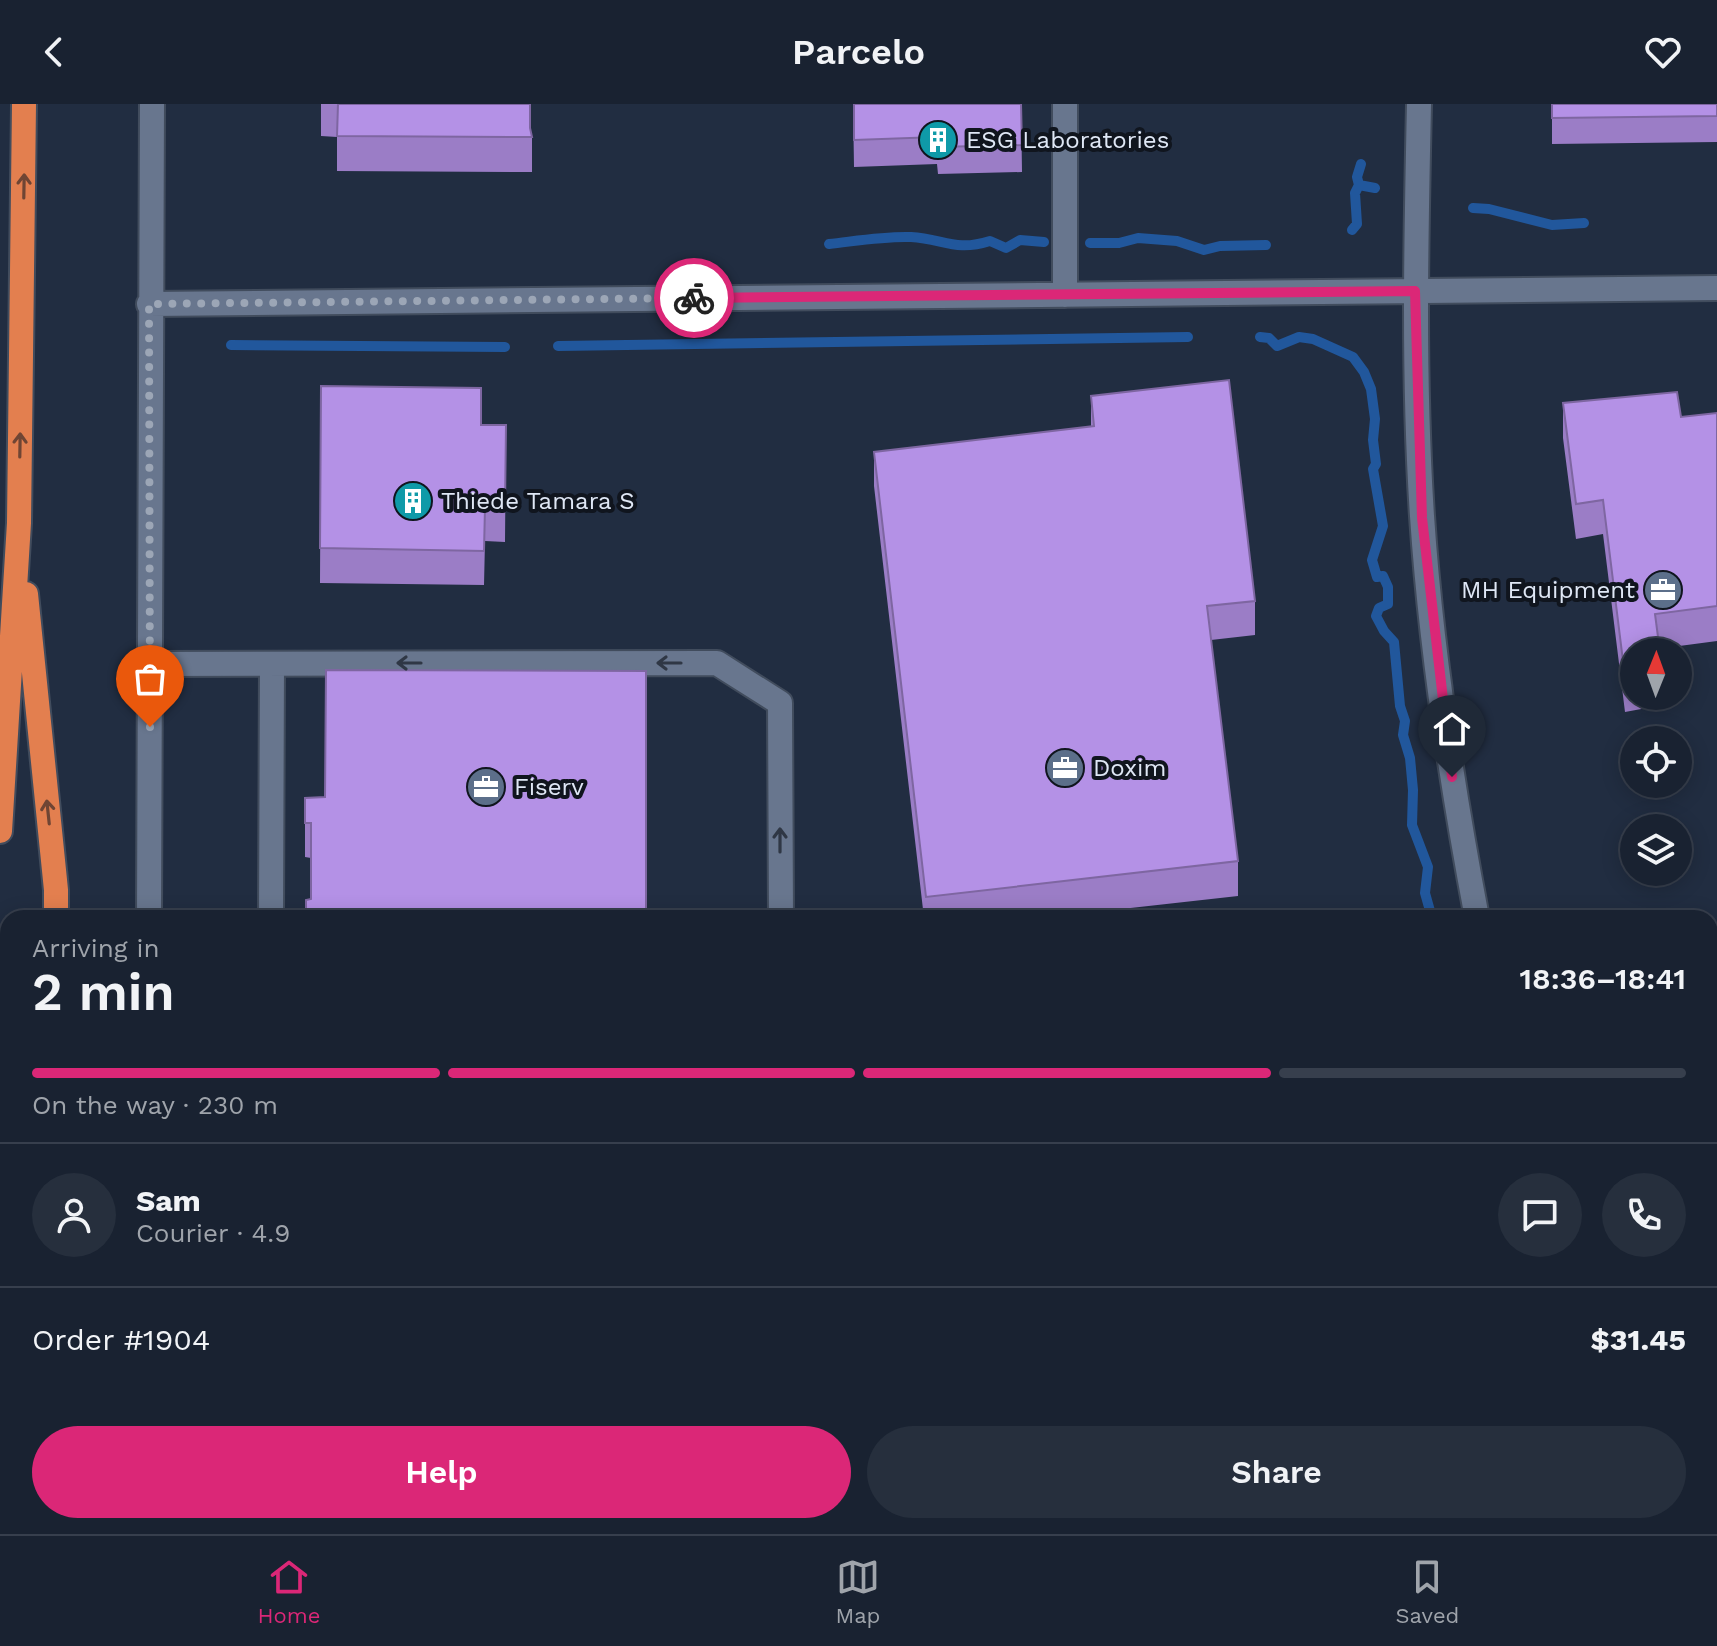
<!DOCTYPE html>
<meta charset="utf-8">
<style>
body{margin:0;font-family:"Work Sans",sans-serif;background:#262f3d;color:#f1f3f6;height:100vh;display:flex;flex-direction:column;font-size:30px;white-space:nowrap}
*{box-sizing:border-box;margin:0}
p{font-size:26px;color:#9fa4ab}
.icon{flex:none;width:44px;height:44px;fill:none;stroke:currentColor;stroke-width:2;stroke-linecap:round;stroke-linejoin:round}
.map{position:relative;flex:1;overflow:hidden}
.drawer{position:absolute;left:0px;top:806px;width:1718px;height:624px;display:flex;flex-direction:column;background:#192231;border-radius:24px 24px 0 0;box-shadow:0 4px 20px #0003,0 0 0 2px #373f4d}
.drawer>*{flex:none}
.needle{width:52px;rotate:1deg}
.fabs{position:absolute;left:1620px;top:534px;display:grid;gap:16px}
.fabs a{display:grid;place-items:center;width:72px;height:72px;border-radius:50%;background:#192231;box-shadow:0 4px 20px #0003,0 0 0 2px #373f4d;font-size:40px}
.pin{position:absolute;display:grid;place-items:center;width:68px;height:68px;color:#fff;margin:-82px -34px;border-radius:50% 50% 50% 0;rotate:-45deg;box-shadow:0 0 8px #0007}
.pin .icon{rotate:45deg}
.courier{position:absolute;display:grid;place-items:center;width:80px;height:80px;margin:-40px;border:6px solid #db2777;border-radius:50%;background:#fff;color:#222;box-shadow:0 2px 10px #0007}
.summary em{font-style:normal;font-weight:600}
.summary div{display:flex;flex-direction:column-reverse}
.summary{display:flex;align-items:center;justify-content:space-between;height:136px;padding:0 32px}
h1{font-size:52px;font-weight:600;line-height:60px}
.bar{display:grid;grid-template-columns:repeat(4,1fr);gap:12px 8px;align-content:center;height:96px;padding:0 32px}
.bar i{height:10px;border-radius:6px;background:#373f4d}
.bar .active{background:#db2777}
.bar p{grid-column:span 4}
.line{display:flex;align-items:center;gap:20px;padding:0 32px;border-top:2px solid #373f4d}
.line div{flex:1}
.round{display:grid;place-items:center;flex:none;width:84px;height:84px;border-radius:42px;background:#262f3d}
.primary-button{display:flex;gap:16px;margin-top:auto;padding:16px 32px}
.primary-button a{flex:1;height:92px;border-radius:48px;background:#db2777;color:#fff;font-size:32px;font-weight:600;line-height:92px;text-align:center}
.primary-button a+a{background:#262f3d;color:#f1f3f6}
header{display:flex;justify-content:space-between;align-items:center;height:104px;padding:0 32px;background:#192231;font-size:36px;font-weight:600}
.dock{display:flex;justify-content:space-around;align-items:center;height:112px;border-top:2px solid #373f4d;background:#192231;font-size:22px;color:#9fa4ab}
.dock a{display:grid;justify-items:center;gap:4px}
.dock .active{color:#db2777}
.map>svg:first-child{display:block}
</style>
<header><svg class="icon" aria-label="back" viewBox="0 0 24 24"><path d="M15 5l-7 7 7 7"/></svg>Parcelo<svg class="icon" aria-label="heart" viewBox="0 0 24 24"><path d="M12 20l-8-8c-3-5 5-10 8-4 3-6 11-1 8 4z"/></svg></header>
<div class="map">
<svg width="1717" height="1430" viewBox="0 0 1717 1430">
<rect width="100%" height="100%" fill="#212d41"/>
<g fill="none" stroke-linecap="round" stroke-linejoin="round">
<path stroke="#21579c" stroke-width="10" d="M1359 81 1375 84
M1473 104 1489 105 1552 121 1584 119
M1352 126 1357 120 1355 89 1359 81 1357 73 1361 60
M1090 139H1119L1138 134 1177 137 1204 146 1220 142 1266 141
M829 140C856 137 884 132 911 133 944 135 955 148 990 137L1006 144 1020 136 1044 138
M1260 233 1269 234 1277 242 1299 233 1313 235 1353 253 1364 268 1371 285 1375 315 1373 336 1376 360 1373 365 1383 422 1372 456 1377 473 1383 472 1388 483V500L1379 504 1376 512 1384 527 1394 538 1400 602 1405 617 1403 631 1410 654 1413 686 1412 721 1428 763 1425 789 1432 814
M231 241 505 243
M558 242 1188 233
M1638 1422 1641 1430"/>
<g stroke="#414c5d" stroke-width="28">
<path id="minor" d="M1419 0C1416 137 1413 275 1422 412 1431 547 1452 682 1477 814
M1065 191V0
M149 200 1717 184
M150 560 717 559 780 599 781 814
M149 814 152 0
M271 814 272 560
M150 1422V1430
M1691 1422 1694 1430
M269 1430V1422
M686 1430V1422
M779 1430V1422"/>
</g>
<g stroke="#414c5d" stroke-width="28">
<path id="highway" d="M26 490 56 786V814
M0 727 19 419 24 0
M57 1422V1430"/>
</g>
<use href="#minor" stroke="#68768e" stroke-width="24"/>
<use href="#highway" stroke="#e37f4f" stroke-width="24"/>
</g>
<path fill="#9b7dc6" d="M321 0H531L530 27 532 33V68L337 67V33L321 32Z
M853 0H1021L1022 68 938 70 937 60 854 63Z
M1552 0H1717V38L1552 40Z
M321 282 481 321H506L505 438 485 437 484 481 320 479Z
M1091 292 1255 497V531L1211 536 1238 757V792L1041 814H924L874 382V348L1091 323Z
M1563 299 1681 313 1717 309V537L1634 548V592H1663V601L1625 608 1603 430 1576 435 1563 334Z
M646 567 311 795V754L305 753V694L325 693Z
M1717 831V1092L1710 1073V1003L1713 1001 1710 993V833Z
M1270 1422H1481L1453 1430H1273Z"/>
<path fill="#7e66a1" d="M1363 1422H1481L1453 1430H1336Z"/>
<path fill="#b491e6" stroke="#7e66a1" stroke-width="2" d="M338 0H530V24L532 33 337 32Z
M854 0H1021L1022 41 938 43 937 33 854 36Z
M1552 0H1717V12L1552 14Z
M1229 276 1255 497 1207 502 1238 757 926 793 874 348 1094 322 1091 292Z
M321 282 481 284V321H506L505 403H485L484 447 320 444Z
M1677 288 1681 313 1717 309V502L1655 510 1660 548H1634V572L1625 573 1603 396 1576 400 1563 299Z
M326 566 646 567V814H306V796L311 795V719H305V694L325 693Z
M1717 831V978L1710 958V833Z
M1717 1000V1058L1710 1038V1003Z
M328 1422H646V1430H328Z
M1281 1422H1363L1336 1430H1283Z"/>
<defs><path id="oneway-shaft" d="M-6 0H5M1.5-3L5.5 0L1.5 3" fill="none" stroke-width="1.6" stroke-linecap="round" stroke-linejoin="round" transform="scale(2)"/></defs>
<g stroke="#6f4534">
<use href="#oneway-shaft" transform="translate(24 82) rotate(-89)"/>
<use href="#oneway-shaft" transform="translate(20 341) rotate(-89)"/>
<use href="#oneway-shaft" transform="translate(48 708) rotate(-96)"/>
</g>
<g stroke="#2f3745">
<use href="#oneway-shaft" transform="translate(409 559) rotate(180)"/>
<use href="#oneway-shaft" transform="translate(669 559) rotate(180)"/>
<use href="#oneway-shaft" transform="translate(780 736) rotate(-90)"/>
</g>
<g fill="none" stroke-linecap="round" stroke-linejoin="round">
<path stroke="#9ca6b6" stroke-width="8" stroke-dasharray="0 14.4" d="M150 623 149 200 694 194"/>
<path stroke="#db2777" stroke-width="10" d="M694 194 1415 187 1422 414 1452 673"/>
</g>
<defs>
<g id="building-disc" transform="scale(2)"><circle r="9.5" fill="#0f9aa8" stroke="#10151e"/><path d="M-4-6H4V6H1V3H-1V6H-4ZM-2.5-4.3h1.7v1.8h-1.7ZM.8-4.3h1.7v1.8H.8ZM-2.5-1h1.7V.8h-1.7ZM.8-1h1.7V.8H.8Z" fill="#fff"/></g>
<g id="office-disc" transform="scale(2)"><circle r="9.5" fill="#5c6f8a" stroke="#10151e"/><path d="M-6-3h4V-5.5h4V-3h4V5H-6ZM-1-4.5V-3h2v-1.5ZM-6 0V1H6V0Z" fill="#fff"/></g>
</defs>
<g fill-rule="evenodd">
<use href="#building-disc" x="938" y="36"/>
<use href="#building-disc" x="413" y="397"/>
<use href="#office-disc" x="1663" y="486"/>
<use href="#office-disc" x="1065" y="664"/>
<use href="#office-disc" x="486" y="683"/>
</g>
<g text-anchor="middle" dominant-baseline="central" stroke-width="8" stroke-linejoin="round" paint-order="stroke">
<g font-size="24" fill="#dfe7f5" stroke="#10151e" text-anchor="start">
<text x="966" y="36">ESG Laboratories</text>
<text x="441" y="397">Thiede Tamara S</text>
<text x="1635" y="486" text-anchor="end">MH Equipment</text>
<text x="1093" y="664">Doxim</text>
<text x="514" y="683">Fiserv</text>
</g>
</g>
</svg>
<div class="fabs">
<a><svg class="needle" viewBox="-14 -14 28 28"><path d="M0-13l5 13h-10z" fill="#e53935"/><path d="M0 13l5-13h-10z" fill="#9fa4ab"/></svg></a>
<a><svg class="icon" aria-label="locate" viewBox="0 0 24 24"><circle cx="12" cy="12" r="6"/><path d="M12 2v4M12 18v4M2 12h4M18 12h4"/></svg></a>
<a><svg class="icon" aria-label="layers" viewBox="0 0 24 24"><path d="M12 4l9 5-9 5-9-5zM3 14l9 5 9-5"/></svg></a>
</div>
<div class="pin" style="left:150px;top:623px;background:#ea580c"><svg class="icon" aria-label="bag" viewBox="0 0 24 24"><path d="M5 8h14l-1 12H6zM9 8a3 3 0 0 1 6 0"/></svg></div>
<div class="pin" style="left:1452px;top:673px;background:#1f2937"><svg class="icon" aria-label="home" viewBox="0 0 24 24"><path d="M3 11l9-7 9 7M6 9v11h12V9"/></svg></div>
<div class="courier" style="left:694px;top:194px"><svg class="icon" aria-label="bike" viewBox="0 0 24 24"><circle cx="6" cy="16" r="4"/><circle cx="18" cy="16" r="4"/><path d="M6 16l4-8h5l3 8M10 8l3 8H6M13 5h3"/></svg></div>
<section class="drawer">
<div class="summary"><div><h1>2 min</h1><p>Arriving in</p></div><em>18:36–18:41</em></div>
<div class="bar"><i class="active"></i><i class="active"></i><i class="active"></i><i></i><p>On the way · 230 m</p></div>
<div class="line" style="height:144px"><a class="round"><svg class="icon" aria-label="person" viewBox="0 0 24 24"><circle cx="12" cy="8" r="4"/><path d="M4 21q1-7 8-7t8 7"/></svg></a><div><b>Sam</b><p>Courier · 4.9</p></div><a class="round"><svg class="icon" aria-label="chat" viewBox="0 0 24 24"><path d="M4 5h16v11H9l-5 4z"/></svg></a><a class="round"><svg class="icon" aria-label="phone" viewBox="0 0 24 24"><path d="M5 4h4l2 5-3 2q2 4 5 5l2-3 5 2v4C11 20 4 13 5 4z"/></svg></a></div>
<div class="line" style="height:104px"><div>Order #1904</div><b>$31.45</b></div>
<div class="primary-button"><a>Help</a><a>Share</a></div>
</section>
</div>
<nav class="dock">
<a class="active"><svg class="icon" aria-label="home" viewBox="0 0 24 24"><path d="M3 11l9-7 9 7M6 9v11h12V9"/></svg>Home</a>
<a><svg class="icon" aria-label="map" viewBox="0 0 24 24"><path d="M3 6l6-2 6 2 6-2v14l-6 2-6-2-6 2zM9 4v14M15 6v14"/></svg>Map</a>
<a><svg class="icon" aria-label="saved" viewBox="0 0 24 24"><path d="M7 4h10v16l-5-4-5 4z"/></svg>Saved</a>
</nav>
